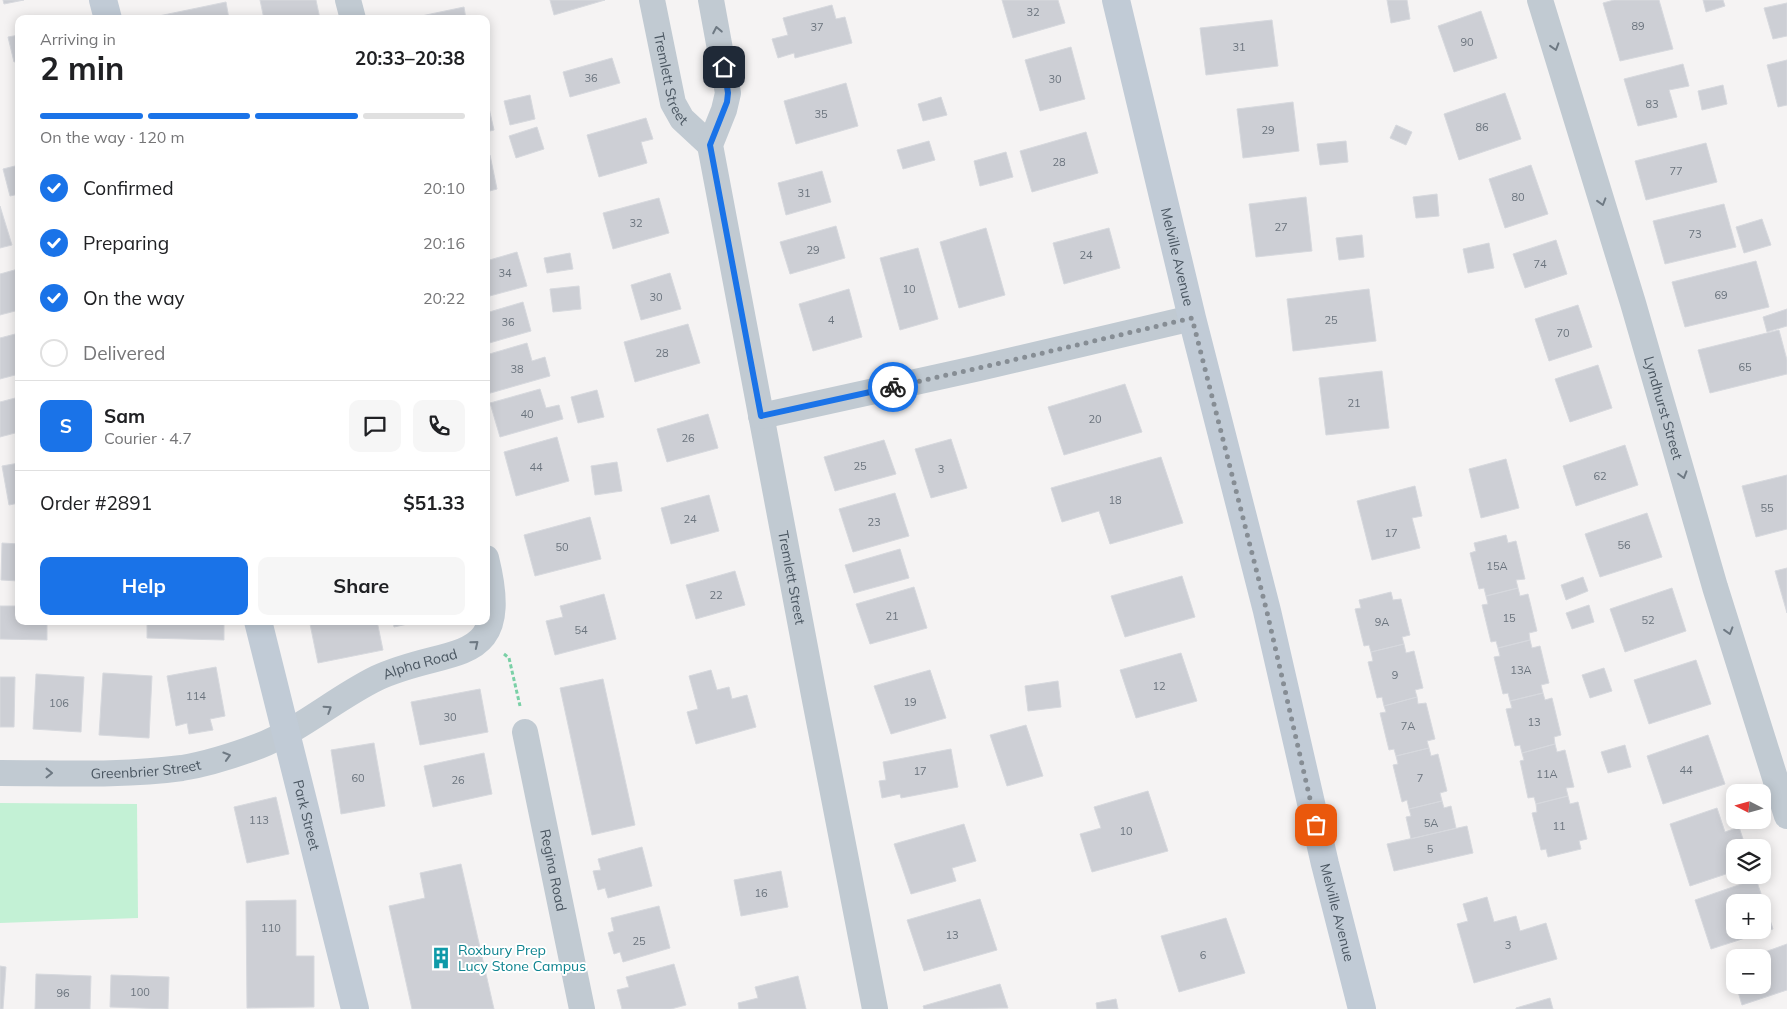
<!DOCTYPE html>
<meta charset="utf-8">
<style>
body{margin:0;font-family:Mulish,sans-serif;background:#f6f6f6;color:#202124;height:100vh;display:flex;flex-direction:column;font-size:19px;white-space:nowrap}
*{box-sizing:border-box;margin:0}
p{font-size:16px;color:#757577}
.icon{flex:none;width:28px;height:28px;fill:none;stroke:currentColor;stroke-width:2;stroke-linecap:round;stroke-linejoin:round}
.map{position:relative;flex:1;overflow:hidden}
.panel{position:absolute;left:15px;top:15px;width:475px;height:610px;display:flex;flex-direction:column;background:#fff;border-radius:10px;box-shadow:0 2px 12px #0003}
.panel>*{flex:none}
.needle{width:32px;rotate:276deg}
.fabs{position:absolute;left:1726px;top:784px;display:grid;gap:10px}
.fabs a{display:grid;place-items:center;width:45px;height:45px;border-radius:10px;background:#fff;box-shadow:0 2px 12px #0003;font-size:25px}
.pin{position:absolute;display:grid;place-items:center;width:42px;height:42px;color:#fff;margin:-21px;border-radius:10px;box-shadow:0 2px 8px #0006}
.courier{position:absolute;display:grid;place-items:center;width:50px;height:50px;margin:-25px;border:4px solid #1a73e8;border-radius:50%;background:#fff;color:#222;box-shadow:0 1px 6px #0007}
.headline em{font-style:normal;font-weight:700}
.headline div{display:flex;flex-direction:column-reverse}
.headline{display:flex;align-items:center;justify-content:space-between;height:85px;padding:0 25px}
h1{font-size:32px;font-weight:700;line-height:38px}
.bar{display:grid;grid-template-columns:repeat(4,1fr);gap:8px 5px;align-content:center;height:60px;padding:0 25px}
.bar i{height:6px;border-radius:4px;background:#e0e0e0}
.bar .current{background:#1a73e8}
.bar p{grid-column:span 4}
.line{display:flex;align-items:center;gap:12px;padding:0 25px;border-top:1px solid #e0e0e0}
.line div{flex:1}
.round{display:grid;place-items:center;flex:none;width:52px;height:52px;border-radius:10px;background:#f6f6f6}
ol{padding:0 25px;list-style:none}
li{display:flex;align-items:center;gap:15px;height:55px}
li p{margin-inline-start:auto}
li .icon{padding:5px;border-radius:50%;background:#1a73e8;color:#fff;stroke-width:4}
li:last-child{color:#757577}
li i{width:28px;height:28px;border:2px solid #e0e0e0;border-radius:50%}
.cta{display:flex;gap:10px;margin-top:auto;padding:10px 25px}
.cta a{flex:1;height:58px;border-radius:10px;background:#1a73e8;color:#fff;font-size:20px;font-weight:700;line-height:58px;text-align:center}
.cta a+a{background:#f6f6f6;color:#202124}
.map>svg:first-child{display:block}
</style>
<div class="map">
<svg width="1787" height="1009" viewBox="0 0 1787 1009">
<rect width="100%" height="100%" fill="#f5f3f3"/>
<path fill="#c3f1d5" d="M0 803 137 804 138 918 0 923Z"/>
<path fill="#cdcfd5" stroke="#d7d9de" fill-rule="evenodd" d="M3 0H24L4 4Z
M260 0H316L320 19H264Z
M550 0H605L554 15Z
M1002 0H1058L1065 23 1013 38Z
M1387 0H1407L1410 19 1391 23Z
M1614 0H1659L1673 49 1620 61 1603 3Z
M1703 0H1723L1725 6 1706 12Z
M226 2 229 19H154V17Z
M1787 3V36L1773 39 1764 8Z
M832 5 836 19 845 17 852 43 795 58 794 53 778 58 772 39 788 35 783 18Z
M464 7 466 19H407Z
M1481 11 1497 58 1454 72 1438 26Z
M1272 20 1278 66 1206 75 1200 28Z
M19 35V61L14 62 8 37Z
M1071 47 1085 99 1040 111 1025 60Z
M612 58 620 83 570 97 563 72Z
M1787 60V105L1778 107 1767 65Z
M1683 64 1689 86 1669 90 1677 117 1638 126 1624 79Z
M846 83 858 126 796 144 784 101Z
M1723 85 1727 104 1702 110 1698 91Z
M1505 93 1521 139 1459 160 1444 114Z
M486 95 494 130 486 132Z
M530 95 535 119 510 125 504 101Z
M941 97 947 115 923 121 918 104Z
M1293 102 1299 151 1243 158 1237 109Z
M646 118 653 139 641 142 647 163 599 177 587 135Z
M1396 125 1412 132 1406 145 1390 138Z
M537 127 544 149 516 158 509 136Z
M1086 132 1098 173 1032 192 1020 151Z
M929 141 935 160 903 169 897 150Z
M1346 141 1348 162 1320 165 1317 144Z
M1706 143 1717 182 1646 200 1635 161Z
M1006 152 1013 177 980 186 974 161Z
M490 155 497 189 486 192V156Z
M19 165V194L10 196 3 169Z
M1531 165 1548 214 1505 228 1489 179Z
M822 171 831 202 786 215 778 183Z
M1437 194 1439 216 1416 218 1413 197Z
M1306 197 1312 251 1256 257 1249 204Z
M659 198 669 233 613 249 603 213Z
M1724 204 1736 247 1665 264 1653 221Z
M0 206 12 245 0 248Z
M1762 219 1771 245 1744 253 1736 227Z
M836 226 845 258 790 274 780 242Z
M986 228 1005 295 959 308 940 242Z
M1109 228 1120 268 1064 284 1053 243Z
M1362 235 1364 257 1339 260 1336 238Z
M1556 240 1567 274 1525 288 1513 254Z
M1489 243 1494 268 1468 273 1463 249Z
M918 248 938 319 900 330 880 258Z
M517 252 527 286 486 297V261Z
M570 253 573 269 547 273 544 258Z
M1756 261 1769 307 1685 327 1672 282Z
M18 269 19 310 0 315V274Z
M670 273 681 309 641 320 631 285Z
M579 286 581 309 553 312 550 289Z
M849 289 862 337 813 351 799 304Z
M1369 289 1376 341 1293 351 1287 299Z
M523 302 531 331 486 344V313Z
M1578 305 1592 347 1549 361 1535 319Z
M1787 309V326L1767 332 1763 317Z
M688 324 700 363 635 382 624 342Z
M1779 330 1787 360V374L1710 393 1698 350Z
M19 333V374L0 379V338Z
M527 343 532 361 545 357 550 376 487 394 486 355Z
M1598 365 1612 408 1570 422 1555 379Z
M1382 371 1389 428 1326 435 1319 378Z
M1125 384 1142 432 1064 455 1048 407Z
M540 389 546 408 559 405 563 419 500 437 490 403Z
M597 390 604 417 578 423 571 397Z
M19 397V432L0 437V402Z
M708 414 718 448 667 462 657 429Z
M557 437 569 481 516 496 504 452Z
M951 439 967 488 931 498 915 449Z
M884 440 896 474 835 491 824 457Z
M1625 445 1638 485 1576 506 1563 466Z
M1161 457 1183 523 1110 544 1099 511 1062 522 1051 488Z
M1506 459 1519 508 1481 518 1469 469Z
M617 462 622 491 595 495 591 466Z
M19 463V503L9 505 2 466Z
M1787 475V529L1756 537 1742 486Z
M1415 486 1422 516 1412 518 1420 548 1372 560 1357 501Z
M895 493 909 536 853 552 839 509Z
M709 495 719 531 671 544 661 508Z
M1647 513 1662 557 1600 577 1585 534Z
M590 517 601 559 535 576 524 535Z
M1506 535 1508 543 1516 541 1525 579 1516 580 1518 588 1486 596 1484 588 1479 589 1470 553 1476 551 1474 543Z
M2 543 19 544V581L1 580Z
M900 549 909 578 854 593 845 565Z
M1787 568V613L1775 571Z
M735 571 745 605 696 619 686 585Z
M1182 576 1195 617 1125 637 1111 596Z
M1583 577 1588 591 1566 600 1561 585Z
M914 587 927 628 870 644 856 604Z
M1518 588 1520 596 1528 594 1537 631 1529 633 1530 640 1498 648 1496 641 1491 642 1482 605 1488 604 1486 596Z
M1672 588 1686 631 1625 652 1610 609Z
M1391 592 1393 600 1401 599 1410 635 1402 637 1404 644 1371 652 1369 645 1364 646 1355 609 1361 608 1359 600Z
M604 594 616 639 555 655 546 621 563 617 560 606Z
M1589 605 1594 622 1572 629 1566 613Z
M0 606H19V621H47V640L0 639Z
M147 621H224V640L147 638Z
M324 621H377L383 650 318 663 310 624Z
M393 621H421L394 627Z
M1530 640 1532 648 1540 646 1549 683 1541 685 1543 693 1510 701 1508 693 1503 694 1494 657 1500 656 1498 648Z
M1404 644 1406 653 1414 651 1423 688 1415 690 1417 697 1384 706 1382 697 1377 698 1368 662 1373 661 1371 652Z
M1181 653 1197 701 1136 718 1120 670Z
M1696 660 1711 704 1649 724 1634 680Z
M216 667 225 716 210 719 213 730 189 734 187 723 176 726 167 676Z
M1604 668 1612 691 1590 698 1582 675Z
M711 670 717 690 729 687 732 699 747 695 756 727 696 744 687 712 698 709 689 676Z
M930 670 946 718 891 734 874 686Z
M103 673 152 676 149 738 99 735Z
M36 674 84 677 81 732 33 729Z
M0 677H15L14 727H0Z
M603 679 635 825 592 835 560 688Z
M1058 681 1061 707 1028 711 1025 686Z
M480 689 488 732 420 745 411 702Z
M1543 693 1545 700 1552 698 1561 735 1554 737 1555 744 1522 753 1520 745 1515 746 1506 709 1512 708 1510 701Z
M1417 697 1418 704 1426 703 1435 739 1427 741 1429 748 1396 756 1394 749 1389 750 1380 713 1386 712 1384 706Z
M1026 725 1043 776 1007 786 990 735Z
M1708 735 1725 784 1663 804 1647 756Z
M374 743 385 806 341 814 331 750Z
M1555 744 1557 752 1565 750 1574 787 1566 788 1568 796 1536 804 1534 797 1528 798 1520 761 1524 760 1522 753Z
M1625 745 1631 767 1608 773 1601 752Z
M1429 748 1431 756 1438 754 1447 791 1440 793 1442 801 1409 809 1407 800 1402 802 1393 765 1398 764 1396 756Z
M951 749 958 787 901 798 900 794 882 798 879 781 886 780 883 762Z
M484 753 492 794 433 807 424 766Z
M1148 791 1168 851 1092 872 1080 834 1101 828 1094 807Z
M1568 796 1570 804 1578 802 1587 839 1579 841 1581 849 1548 857 1546 849 1541 850 1532 813 1537 812 1536 804Z
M276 797 289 854 247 863 234 807Z
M1442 801 1444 808 1451 806 1456 828 1411 839 1406 817 1411 816 1409 809Z
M1717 808 1725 832 1739 827 1746 848H1735V871L1690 886 1670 824Z
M964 824 976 861 952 868 956 881 911 894 894 844Z
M1467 826 1473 853 1394 871 1387 844Z
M642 847 652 886 608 898 605 888 598 890 593 871 601 870 598 859Z
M461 864 494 1009H412L389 906 425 898 420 873Z
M781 871 788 907 741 916 734 880Z
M1756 879 1773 929 1711 949 1695 900ZM1735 902H1762V930H1735Z
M1487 897 1494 922 1516 916 1520 931 1546 923 1557 959 1474 983 1457 924 1468 921 1463 904Z
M980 899 997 950 924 971 907 920Z
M296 900V956H314V1007L247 1008 246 901Z
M659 906 670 948 623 962 620 952 614 954 608 933 614 931 611 918Z
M1226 918 1245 973 1179 992 1161 936Z
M1787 944V990L1742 1005 1736 985H1762V958H1748Z
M1735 962V983L1728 964Z
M674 964 686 1005 671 1009H622L617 990 629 987 626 977Z
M0 966 6 967 3 1009H0Z
M36 974 91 976 90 1009H35Z
M111 975 169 977 168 1009 110 1007Z
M798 976 806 1009H739L738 1003 758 998 755 987Z
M1000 984 1008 1008 924 1009 923 1006Z
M1550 998 1553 1009H1516V1008Z
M1116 999 1118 1009H1097L1096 1003Z"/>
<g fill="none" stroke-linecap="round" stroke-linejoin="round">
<path stroke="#7ad0a6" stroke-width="3" stroke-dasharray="4 2.5" stroke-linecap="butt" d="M504 654 509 658 520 706"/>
<g stroke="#c1cad2" stroke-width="26">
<path d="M348 0 353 19"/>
<path id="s1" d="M652 0 673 103 682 119 710 145"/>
<path id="s2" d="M711 0 728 93 724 110 710 145 814 695 875 1009"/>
<path id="s3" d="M1540 0 1633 303 1715 587 1787 816"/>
<path d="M761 416 979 368 1192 318"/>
<path id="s4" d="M525 732 582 1009"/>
<path id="s5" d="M0 773C60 773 122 776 182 768 207 764 235 755 259 746 302 729 336 698 377 678 450 644 514 671 486 558"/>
</g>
<g stroke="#c1cbd6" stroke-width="28">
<path d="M103 0 108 19"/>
<path id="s6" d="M1116 0 1192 318 1267 611 1325 864 1362 1009"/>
<path id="s7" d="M258 621 355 1009"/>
</g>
</g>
<defs><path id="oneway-chevron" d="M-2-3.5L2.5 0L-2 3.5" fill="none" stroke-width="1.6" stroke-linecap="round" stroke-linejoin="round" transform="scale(1.25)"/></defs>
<g stroke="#6e7983">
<use href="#oneway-chevron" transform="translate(717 30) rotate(-101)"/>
<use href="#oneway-chevron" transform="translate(1555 47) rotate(73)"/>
<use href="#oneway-chevron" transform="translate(1602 202) rotate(73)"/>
<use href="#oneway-chevron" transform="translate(1683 475) rotate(74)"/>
<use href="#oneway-chevron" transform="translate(1729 631) rotate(73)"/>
<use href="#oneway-chevron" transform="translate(475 644) rotate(-39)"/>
<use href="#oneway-chevron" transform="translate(328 709) rotate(-33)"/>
<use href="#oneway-chevron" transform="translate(227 756) rotate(-17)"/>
<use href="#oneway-chevron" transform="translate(49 773)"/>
</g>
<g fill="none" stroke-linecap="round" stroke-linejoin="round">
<path stroke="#868d94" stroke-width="5" stroke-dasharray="0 9" d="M893 387 979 368 1192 318 1267 612 1316 825"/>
<path stroke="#1a73e8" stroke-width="6" d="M724 67 728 93 727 102 710 145 761 416 893 387"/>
</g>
<defs>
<g id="building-bare" transform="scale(1.725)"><path d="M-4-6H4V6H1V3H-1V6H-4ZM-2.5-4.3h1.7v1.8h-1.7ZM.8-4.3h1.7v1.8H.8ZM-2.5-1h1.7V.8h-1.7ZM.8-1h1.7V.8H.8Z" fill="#0f9aa8" stroke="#fff" stroke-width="2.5" paint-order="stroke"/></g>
</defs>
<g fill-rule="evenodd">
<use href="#building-bare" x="441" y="958"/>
</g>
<g text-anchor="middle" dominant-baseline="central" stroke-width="4" stroke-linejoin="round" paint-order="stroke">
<g font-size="11" fill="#6b747e">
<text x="1033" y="12">32</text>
<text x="1638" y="26">89</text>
<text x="817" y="27">37</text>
<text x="1467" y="42">90</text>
<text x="1239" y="47">31</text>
<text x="591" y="78">36</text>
<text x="1055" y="79">30</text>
<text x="1652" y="104">83</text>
<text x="821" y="114">35</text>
<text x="1482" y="127">86</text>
<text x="1268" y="130">29</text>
<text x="1059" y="162">28</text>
<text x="1676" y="171">77</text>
<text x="804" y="193">31</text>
<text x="1518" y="197">80</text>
<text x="636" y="223">32</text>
<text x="1281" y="227">27</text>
<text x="1695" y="234">73</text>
<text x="813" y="250">29</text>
<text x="1086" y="255">24</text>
<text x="1540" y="264">74</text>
<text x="505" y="273">34</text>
<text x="909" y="289">10</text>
<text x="1721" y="295">69</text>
<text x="656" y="297">30</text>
<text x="831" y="320">4</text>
<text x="1331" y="320">25</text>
<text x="508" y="322">36</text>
<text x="1563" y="333">70</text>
<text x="662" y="353">28</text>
<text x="1745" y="367">65</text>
<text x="517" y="369">38</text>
<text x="1354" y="403">21</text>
<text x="527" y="414">40</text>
<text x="1095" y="419">20</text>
<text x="688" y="438">26</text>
<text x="860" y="466">25</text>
<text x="536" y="467">44</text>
<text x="941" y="469">3</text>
<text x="1600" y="476">62</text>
<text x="1115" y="500">18</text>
<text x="1767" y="508">55</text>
<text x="690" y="519">24</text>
<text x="874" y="522">23</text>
<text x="1391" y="533">17</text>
<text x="1624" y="545">56</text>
<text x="562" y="547">50</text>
<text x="1497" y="566">15A</text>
<text x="716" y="595">22</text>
<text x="892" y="616">21</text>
<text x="1509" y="618">15</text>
<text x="1648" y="620">52</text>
<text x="1382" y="622">9A</text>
<text x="581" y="630">54</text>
<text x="1521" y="670">13A</text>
<text x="1395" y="675">9</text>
<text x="1159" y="686">12</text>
<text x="196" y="696">114</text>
<text x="910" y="702">19</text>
<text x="59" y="703">106</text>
<text x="450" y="717">30</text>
<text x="1534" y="722">13</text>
<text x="1408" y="726">7A</text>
<text x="1686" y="770">44</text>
<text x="920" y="771">17</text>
<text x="1547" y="774">11A</text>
<text x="358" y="778">60</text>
<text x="1420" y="778">7</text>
<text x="458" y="780">26</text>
<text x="259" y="820">113</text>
<text x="1431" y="823">5A</text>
<text x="1559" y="826">11</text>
<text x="1126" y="831">10</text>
<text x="1430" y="849">5</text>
<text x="761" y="893">16</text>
<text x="271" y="928">110</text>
<text x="952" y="935">13</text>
<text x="639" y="941">25</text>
<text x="1508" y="945">3</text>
<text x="1203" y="955">6</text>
<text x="140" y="992">100</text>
<text x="63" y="993">96</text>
</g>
<g font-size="14" fill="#4a5661" stroke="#fff">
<text stroke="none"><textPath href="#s1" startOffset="81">Tremlett Street</textPath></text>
<text stroke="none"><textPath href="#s6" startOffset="264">Melville Avenue</textPath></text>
<text stroke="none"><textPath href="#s3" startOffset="426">Lyndhurst Street</textPath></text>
<text stroke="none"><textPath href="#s2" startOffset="590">Tremlett Street</textPath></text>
<text stroke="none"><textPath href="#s5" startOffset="444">Alpha Road</textPath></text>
<text stroke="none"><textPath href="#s5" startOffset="146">Greenbrier Street</textPath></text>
<text stroke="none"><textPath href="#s7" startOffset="200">Park Street</textPath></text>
<text stroke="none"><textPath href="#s4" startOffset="141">Regina Road</textPath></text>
<text stroke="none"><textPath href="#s6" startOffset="939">Melville Avenue</textPath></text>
</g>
<g font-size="14" fill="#0d838f" stroke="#fff" text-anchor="start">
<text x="458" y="950">Roxbury Prep<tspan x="458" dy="16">Lucy Stone Campus</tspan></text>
</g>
</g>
</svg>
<div class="fabs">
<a><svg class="needle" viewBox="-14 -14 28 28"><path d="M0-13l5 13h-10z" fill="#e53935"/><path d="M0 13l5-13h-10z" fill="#757577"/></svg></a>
<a><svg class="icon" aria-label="layers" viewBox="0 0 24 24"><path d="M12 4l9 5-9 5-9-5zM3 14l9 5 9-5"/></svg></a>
<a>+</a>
<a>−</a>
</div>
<div class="pin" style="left:1316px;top:825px;background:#ea580c"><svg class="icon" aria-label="bag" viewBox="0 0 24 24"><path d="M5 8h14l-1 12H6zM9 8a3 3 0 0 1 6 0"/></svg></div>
<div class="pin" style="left:724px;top:67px;background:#1f2937"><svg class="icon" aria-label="home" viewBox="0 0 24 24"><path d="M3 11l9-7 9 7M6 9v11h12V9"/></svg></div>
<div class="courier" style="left:893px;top:387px"><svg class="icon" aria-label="bike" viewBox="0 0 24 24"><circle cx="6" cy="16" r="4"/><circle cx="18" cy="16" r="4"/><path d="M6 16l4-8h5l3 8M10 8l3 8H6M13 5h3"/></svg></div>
<section class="panel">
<div class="headline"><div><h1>2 min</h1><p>Arriving in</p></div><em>20:33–20:38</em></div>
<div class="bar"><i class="current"></i><i class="current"></i><i class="current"></i><i></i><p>On the way · 120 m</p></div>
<ol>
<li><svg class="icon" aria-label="check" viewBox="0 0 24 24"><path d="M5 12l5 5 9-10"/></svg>Confirmed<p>20:10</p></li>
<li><svg class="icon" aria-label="check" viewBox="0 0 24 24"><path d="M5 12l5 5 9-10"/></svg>Preparing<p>20:16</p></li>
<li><svg class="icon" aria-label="check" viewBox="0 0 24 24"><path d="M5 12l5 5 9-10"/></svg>On the way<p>20:22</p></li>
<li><i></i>Delivered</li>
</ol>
<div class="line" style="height:90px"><b class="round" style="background:#1a73e8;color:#fff">S</b><div><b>Sam</b><p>Courier · 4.7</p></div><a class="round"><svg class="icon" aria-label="chat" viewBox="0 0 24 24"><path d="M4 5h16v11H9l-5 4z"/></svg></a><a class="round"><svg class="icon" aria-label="phone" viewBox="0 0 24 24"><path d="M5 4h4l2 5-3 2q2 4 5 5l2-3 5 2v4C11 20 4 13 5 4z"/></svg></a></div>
<div class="line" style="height:65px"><div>Order #2891</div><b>$51.33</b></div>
<div class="cta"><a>Help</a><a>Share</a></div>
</section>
</div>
